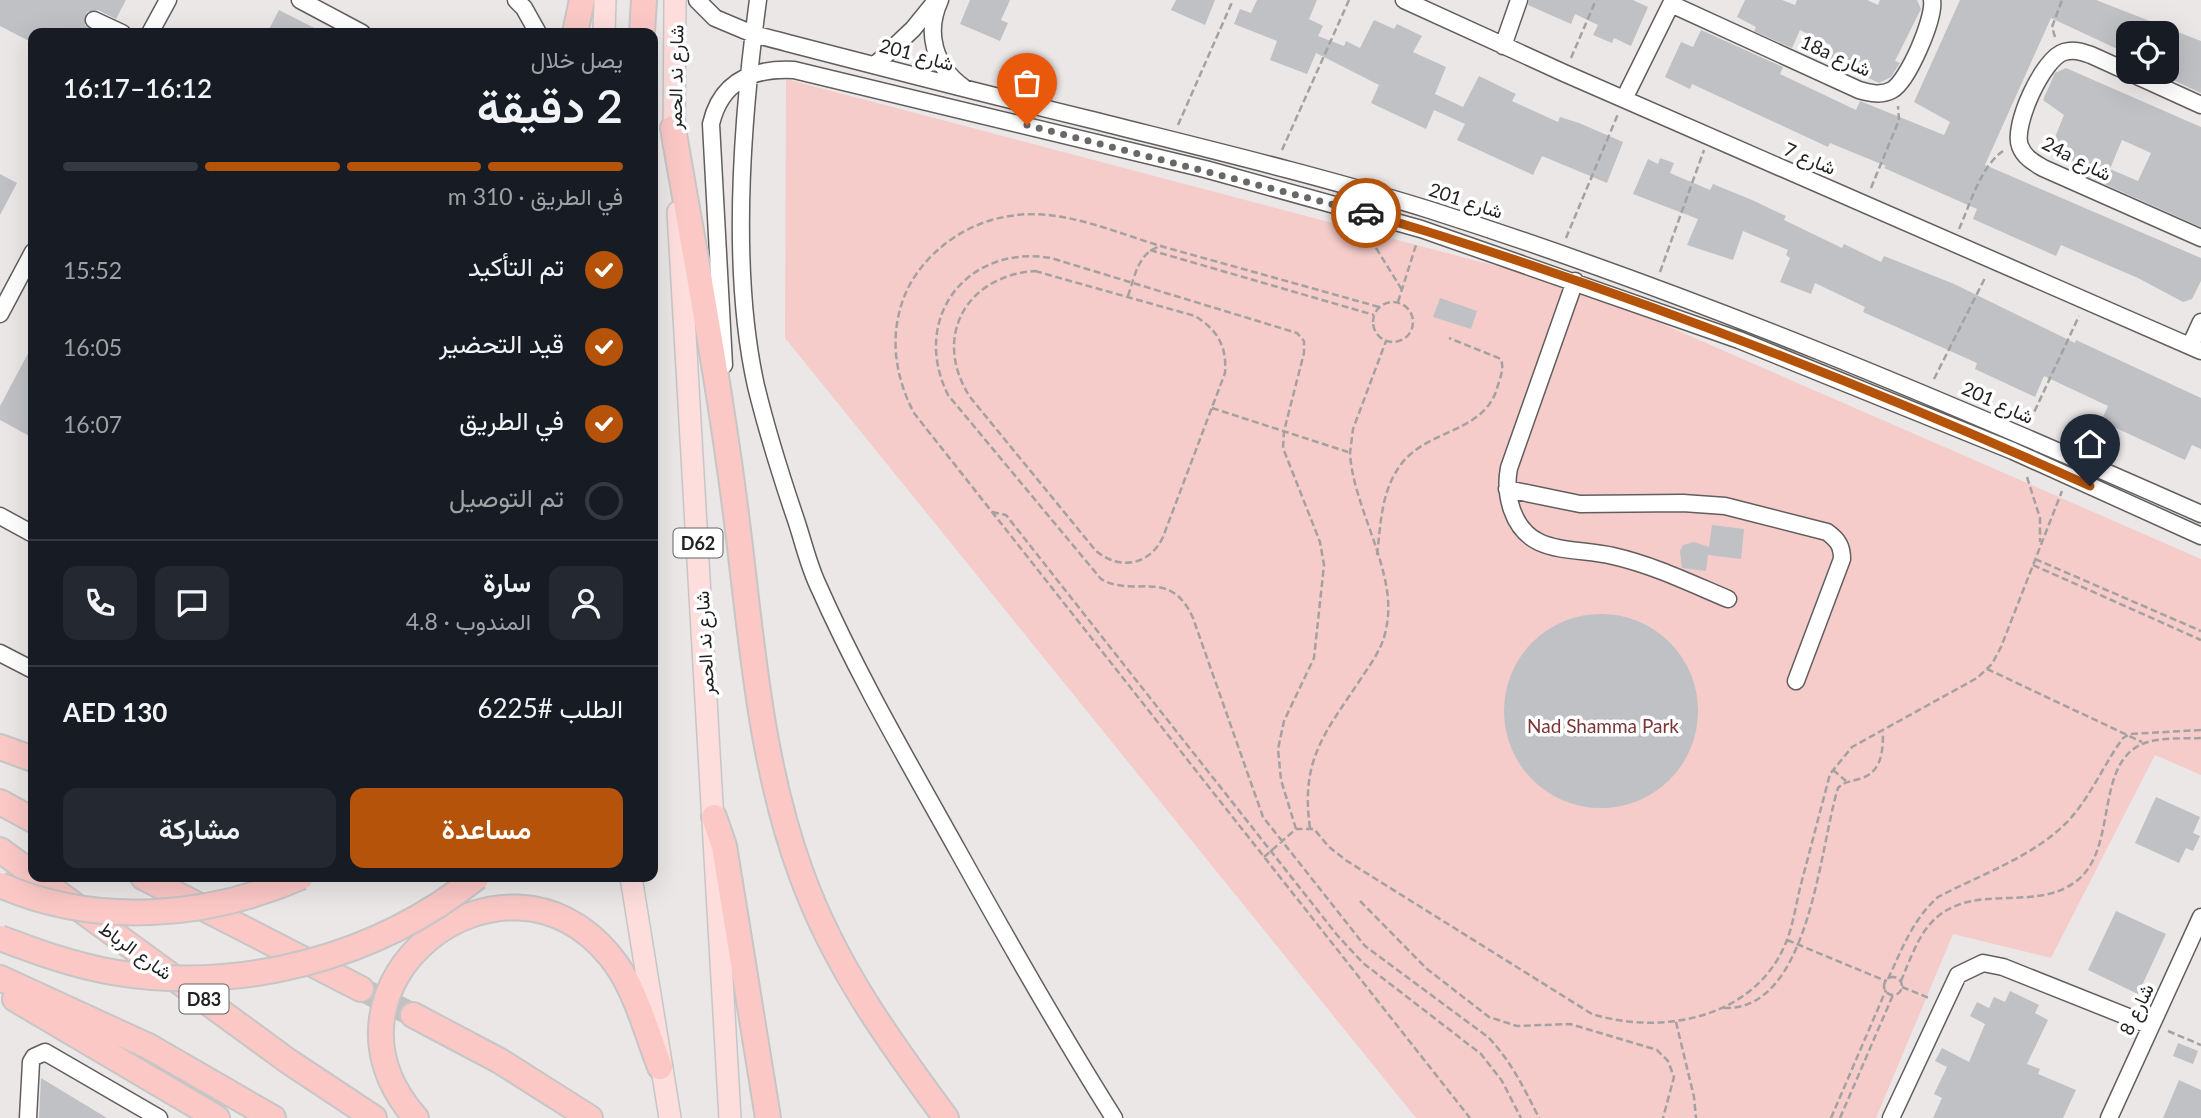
<!DOCTYPE html>
<html lang="ar">
<meta charset="utf-8">
<style>
body{margin:0;font-family:Lato,Vazirmatn,sans-serif;background:#242831;color:#f1f3f6;direction:rtl;height:100vh;display:flex;flex-direction:column;font-size:26px;white-space:nowrap}
*{box-sizing:border-box;margin:0}
p{font-size:23px;color:#9ea1a6}
.icon{flex:none;width:38px;height:38px;fill:none;stroke:currentColor;stroke-width:2;stroke-linecap:round;stroke-linejoin:round}
.map{position:relative;flex:1;overflow:hidden;direction:ltr}
.drawer{position:absolute;left:28px;top:28px;width:630px;height:854px;display:flex;flex-direction:column;background:#171b24;border-radius:14px;box-shadow:0 7px 28px #0002;direction:rtl}
.drawer>*{flex:none}
.controls{position:absolute;left:2116px;top:21px;display:grid;gap:14px}
.controls a{display:grid;place-items:center;width:63px;height:63px;border-radius:14px;background:#171b24;box-shadow:0 7px 28px #0002;font-size:35px}
.pin{position:absolute;display:grid;place-items:center;width:60px;height:60px;color:#fff;margin:-72px -30px;border-radius:50% 50% 50% 0;rotate:-45deg;box-shadow:0 0 7px #0007}
.pin .icon{rotate:45deg}
.courier{position:absolute;display:grid;place-items:center;width:70px;height:70px;margin:-35px;border:5px solid #b45309;border-radius:50%;background:#fff;color:#222;box-shadow:0 2px 9px #0007}
.head em{font-style:normal;font-weight:600}
.head div{display:flex;flex-direction:column-reverse}
.head{display:flex;align-items:center;justify-content:space-between;height:119px;padding:0 35px}
h1{font-size:46px;font-weight:600;line-height:52px}
.bar{display:grid;grid-template-columns:repeat(4,1fr);gap:10px 7px;align-content:center;height:84px;padding:0 35px}
.bar i{height:9px;border-radius:5px;background:#363941}
.bar .selected{background:#b45309}
.bar p{grid-column:span 4}
.line{display:flex;align-items:center;gap:18px;padding:0 35px;border-top:2px solid #363941}
.line div{flex:1}
.round{display:grid;place-items:center;flex:none;width:74px;height:74px;border-radius:14px;background:#242831}
ol{padding:0 35px;list-style:none}
li{display:flex;align-items:center;gap:21px;height:77px}
li p{margin-inline-start:auto}
li .icon{padding:7px;border-radius:50%;background:#b45309;color:#fff;stroke-width:4}
li:last-child{color:#9ea1a6}
li i{width:38px;height:38px;border:4px solid #363941;border-radius:50%}
.cta{display:flex;gap:14px;margin-top:auto;padding:14px 35px}
.cta a{flex:1;height:80px;border-radius:14px;background:#b45309;color:#fff;font-size:28px;font-weight:600;line-height:80px;text-align:center}
.cta a+a{background:#242831;color:#f1f3f6}
.map>svg:first-child{display:block}
</style>
<div class="map">
<svg width="2201" height="1118" viewBox="0 0 2201 1118">
<rect width="100%" height="100%" fill="#ebe7e7"/>
<path fill="#f5ccca" d="M786 79 1580 288 2201 559V775L2155 755 2051 958 1953 934 1876 1118H1416L785 338Z"/>
<path fill="#bfc1c4" fill-rule="evenodd" d="M0 0H126L116 19 98 10 87 12 85 25 98 33H33V43L0 26Z
M970 0H1010L1001 20 1008 23 1000 41 960 24Z
M1176 0H1215L1205 25 1171 10Z
M1257 0H1317L1309 19 1323 26 1318 36 1344 46 1346 41 1360 48 1374 20 1394 29 1397 24 1422 36 1413 52 1446 67 1435 94 1463 107 1479 76 1516 94 1512 101 1558 122 1560 117 1579 123 1623 142 1607 183 1542 156 1533 175 1457 140 1465 124 1434 110 1426 129 1371 103 1379 85 1316 53 1307 74 1270 60 1277 41 1234 24 1240 9 1251 13Z
M1529 0H1633L1648 7 1631 46 1614 38 1612 43 1593 35 1598 25 1575 14 1571 24 1528 5Z
M1745 0H1782L1795 5 1797 0H1867L1878 5 1880 0H1917L1921 9 1895 61 1900 63 1891 77 1879 83 1825 58 1831 45 1800 30 1792 48 1754 31 1756 27 1737 17Z
M1960 0H2096L2201 41V93L2156 72H2168L2166 33H2128V54L2051 18 1985 165 2201 258V281L2192 299 2183 302 2138 278 2061 245 2056 256 1973 219 1977 209 1884 168 1886 166 1830 143 1828 147 1692 84 1690 89 1665 77 1681 42 1693 47 1701 30 1783 67 1780 74 1856 110 1860 101 1944 135 1950 122 1914 102Z
M279 10 324 33H267Z
M2066 68 2201 127V227L2082 174 2085 167 2049 152 2064 115 2043 100 2055 73ZM2122 140 2151 153 2138 181 2110 169Z
M1660 158 1674 163 1670 173 1710 190 1713 184 1752 200 1786 216 1784 220 1842 248 1844 244 1881 262 1884 256 1954 284 2075 343 2076 340 2201 398V449L2192 445 2185 460 2101 421 2108 406 2044 376 2035 397 1975 369 1977 363 1863 312 1865 307 1815 283 1811 294 1780 282 1790 258 1786 255 1788 250 1743 231 1733 260 1687 245 1698 219 1633 194 1648 159 1658 164Z
M0 174 17 183 0 215Z
M1440 298 1477 311 1471 329 1433 317Z
M33 344V438L0 420V406Z
M1712 525 1744 529 1741 559 1708 555 1706 571 1682 568 1680 551 1683 545 1694 542 1709 547Z
M1504 711a97 97 0 1 1 194 0a97 97 0 1 1-194 0Z
M2156 797 2200 817 2193 833 2200 836 2193 851 2186 848 2179 863 2135 843Z
M2116 911 2166 934 2138 994 2088 970Z
M2010 991 2039 1005 2035 1013 2048 1020 2027 1064 2040 1069 2038 1074 2076 1090 2063 1118H1933L1942 1098 1934 1094 1947 1067 1935 1061 1942 1048 1969 1062 1985 1024 1970 1016 1977 1002 1989 1008 1994 997 2005 1002Z
M2178 1043 2198 1051 2193 1064 2173 1056Z
M41 1078 107 1118H39Z
M2179 1080 2201 1090V1118H2163Z"/>
<g fill="none" stroke-linecap="round" stroke-linejoin="round">
<path stroke="#c3c0c0" stroke-width="24" stroke-dasharray="24 12" stroke-linecap="butt" d="M361 989 413 1015"/>
<g stroke="#615e5d" stroke-width="19">
<path id="minor" d="M300 0 362 33
M516 0 524 8 538 33
M697 0 715 18 753 34C865 63 976 92 1088 119 1203 148 1317 175 1430 210 1694 294 1948 402 2201 514
M758 0C742 118 730 269 756 386 767 431 781 476 796 520 803 541 808 563 817 583 858 676 909 763 958 851 1008 941 1059 1031 1114 1118
M940 0C925 32 934 66 963 87
M1404 0 1564 73 2201 351
M1671 4 1859 90C1870 93 1881 96 1892 90 1908 81 1935 18 1932 0
M94 20 122 33
M150 33 168 0
M1503 46 1519 0
M875 65 913 29 935 2
M1624 99 1673 0
M2201 105 2091 55C2082 52 2074 49 2064 52 2043 58 2012 126 2020 146 2024 157 2033 162 2043 168L2201 238
M1575 281 1509 468C1504 494 1512 529 1539 542 1560 552 1590 550 1613 556 1653 565 1690 583 1728 599
M0 314 33 252
M2190 346 2201 322
M724 365 711 124C721 81 752 68 794 70L1205 169 1421 229 1739 340 2013 451 2201 536
M1507 489 1580 504 1683 503 1725 506 1827 532C1838 540 1842 546 1842 559L1796 681
M0 516 33 534
M0 653 33 670
M28 1118 31 1062 34 1057 45 1052 159 1118
M1891 1118 1958 975 1983 963 2003 967 2151 1026
M2109 1118 2201 917"/>
</g>
<g stroke="#c6c6c6" stroke-width="24">
<path id="major" d="M604 33 605 0
M674 144 675 0
M678 212 730 1118
M631 877 670 1118"/>
</g>
<g stroke="#c6c6c6" stroke-width="28">
<path id="highway" d="M575 33 582 0
M642 33 644 0
M673 128C694 251 718 375 734 499 751 625 757 753 801 873 834 965 889 1041 946 1118
M0 747 33 759
M0 802 33 820
M714 817 724 846 768 1118
M0 850 33 874
M36 877 288 1061 374 1118
M143 877 361 989
M0 978 148 1046 273 1118
M15 999 217 1118
M413 1015 500 1061 590 1118
M416 1118C299 986 503 825 610 956 635 986 646 1031 660 1067"/>
</g>
<path stroke="#a4a1a1" stroke-width="2.5" stroke-dasharray="7 3.5" stroke-linecap="butt" d="M2055 37 2052 27 2062 0
M1571 58 1596 0
M1178 125 1233 0
M1282 150 1349 0
M1871 188 1899 120 1898 106
M1959 229C1970 205 1980 167 2003 151
M1365 230 1402 290
M1566 238 1618 114
M1150 250 1374 315
M1035 271 1195 316C1218 330 1227 347 1225 373L1163 537C1150 565 1120 571 1096 551L970 397C932 338 965 276 1035 271Z
M1660 272 1704 150
M1128 296C1135 276 1138 252 1161 246
M1373 322a20 20 0 1 1 40 0a20 20 0 1 1-40 0Z
M1398 302 1416 245
M1379 307C1308 287 1236 267 1164 247 1116 233 1061 207 1010 216 968 222 929 249 909 286 888 328 893 373 914 413L1470 1118
M1934 379 1986 276
M1212 408 1348 452
M2030 421 2079 316
M2027 477 2040 518V542
M992 512 1006 515 1337 935 1363 963 1481 1054 1502 1081 1521 1118
M1377 555C1381 522 1381 490 1402 463 1430 428 1486 433 1498 385 1501 376 1504 368 1501 359L1449 338
M2035 559 2201 631
M2033 565 2201 640
M1987 669 2142 742
M1833 770 1846 781
M1310 828C1300 758 1326 732 1362 677 1372 662 1383 647 1386 629 1399 574 1353 509 1350 453L1353 429 1386 341
M1296 829 1281 780 1278 749 1284 721 1314 658 1324 565 1320 542 1283 448 1284 431 1304 353V341L1297 333 1051 258C967 244 910 318 948 395L1101 579C1135 599 1170 566 1193 618L1263 817 1365 946 1488 1037C1511 1061 1524 1088 1539 1118
M1264 857 1296 829H1314L1329 847 1347 861 1592 1014C1663 1036 1757 1018 1787 940 1793 924 1796 905 1800 888 1810 850 1820 812 1830 774L1852 747 1977 678 1992 664 2001 647 2062 491
M1360 901 1427 969 1489 1017 1517 1026 1570 1024 1657 1050 1668 1061 1674 1077 1663 1118
M1787 940 1886 981
M1884 986a9 9 0 1 1 18 0a9 9 0 1 1-18 0Z
M1888 979C1902 949 1913 919 1938 897 1982 874 2035 856 2069 820 2091 796 2104 764 2123 738L2130 734 2201 730
M1901 981C1909 962 1917 939 1930 924 1971 878 2035 916 2079 879 2119 844 2093 758 2148 742 2164 737 2184 739 2201 738
M1902 987 1929 998
M1724 1008C1810 1011 1819 849 1838 788 1845 781 1850 782 1859 779 1882 773 1883 751 1883 732
M1676 1022 1694 1097 1696 1118
M2168 1031 2201 1045
M1831 1118 1886 990
M1840 1118 1893 995"/>
<use href="#minor" stroke="#fff" stroke-width="16"/>
<use href="#major" stroke="#fddedd" stroke-width="21"/>
<use href="#highway" stroke="#fbc8c6" stroke-width="24"/>
<g stroke="#c6c6c6" stroke-width="28" stroke-linecap="butt">
<path id="highway-bridge" d="M0 885C96 927 207 918 301 877
M0 938C37 952 73 965 112 972 239 994 377 958 477 877"/>
</g>
<use href="#highway-bridge" stroke="#fbc8c6" stroke-width="24"/>
</g>
<g fill="none" stroke-linecap="round" stroke-linejoin="round">
<path stroke="#696767" stroke-width="7" stroke-dasharray="0 12.6" d="M1027 125 1366 213"/>
<path stroke="#b45309" stroke-width="9" d="M1366 213C1613 286 1855 380 2090 486"/>
</g>
<g text-anchor="middle" dominant-baseline="central" stroke-width="7" stroke-linejoin="round" paint-order="stroke">
<g fill="#fff" stroke="#656464" stroke-width="2">
<rect x="673.5" y="528.5" width="49" height="29" rx="5"/>
<rect x="179.5" y="984.5" width="49" height="29" rx="5"/>
</g>
<g font-size="18" font-weight="bold" fill="#232222">
<text x="698" y="543">D62</text>
<text x="204" y="999">D83</text>
</g>
<g font-size="19" fill="#232222" stroke="#fff">
<text transform="translate(917 54) rotate(15)">شارع 201</text>
<text transform="translate(1836 55) rotate(24)">18a شارع</text>
<text transform="translate(675 77) rotate(-89)">شارع ند الحمر</text>
<text transform="translate(1810 158) rotate(23)">شارع 7</text>
<text transform="translate(2077 158) rotate(27)">24a شارع</text>
<text transform="translate(1466 200) rotate(18)">شارع 201</text>
<text transform="translate(1998 402) rotate(24)">شارع 201</text>
<text transform="translate(704 643) rotate(-93)">شارع ند الحمر</text>
<text transform="translate(136 950) rotate(36)">شارع الرباط</text>
<text transform="translate(2136 1009) rotate(-65)">شارع 8</text>
</g>
<g font-size="19" fill="#7a3436" stroke="#fff">
<text x="1603" y="725">Nad Shamma Park</text>
</g>
</g>
</svg>
<div class="controls">
<a><svg class="icon" aria-label="locate" viewBox="0 0 24 24"><circle cx="12" cy="12" r="6"/><path d="M12 2v4M12 18v4M2 12h4M18 12h4"/></svg></a>
</div>
<div class="pin" style="left:1027px;top:125px;background:#ea580c"><svg class="icon" aria-label="bag" viewBox="0 0 24 24"><path d="M5 8h14l-1 12H6zM9 8a3 3 0 0 1 6 0"/></svg></div>
<div class="pin" style="left:2090px;top:486px;background:#1f2937"><svg class="icon" aria-label="home" viewBox="0 0 24 24"><path d="M3 11l9-7 9 7M6 9v11h12V9"/></svg></div>
<div class="courier" style="left:1366px;top:213px"><svg class="icon" aria-label="car" viewBox="0 0 24 24"><path d="M5 17H2v-5l4-1 3-4h7l3 4 3 1v5h-3M9 17h6M6 11h13"/><circle cx="7" cy="17" r="2"/><circle cx="17" cy="17" r="2"/></svg></div>
<section class="drawer">
<div class="head"><div><h1>2 دقيقة</h1><p>يصل خلال</p></div><em>16:12–16:17</em></div>
<div class="bar"><i class="selected"></i><i class="selected"></i><i class="selected"></i><i></i><p>في الطريق · 310 m</p></div>
<ol>
<li><svg class="icon" aria-label="check" viewBox="0 0 24 24"><path d="M5 12l5 5 9-10"/></svg>تم التأكيد<p>15:52</p></li>
<li><svg class="icon" aria-label="check" viewBox="0 0 24 24"><path d="M5 12l5 5 9-10"/></svg>قيد التحضير<p>16:05</p></li>
<li><svg class="icon" aria-label="check" viewBox="0 0 24 24"><path d="M5 12l5 5 9-10"/></svg>في الطريق<p>16:07</p></li>
<li><i></i>تم التوصيل</li>
</ol>
<div class="line" style="height:126px"><a class="round"><svg class="icon" aria-label="person" viewBox="0 0 24 24"><circle cx="12" cy="8" r="4"/><path d="M4 21q1-7 8-7t8 7"/></svg></a><div><b>سارة</b><p>المندوب · 4.8</p></div><a class="round"><svg class="icon" aria-label="chat" viewBox="0 0 24 24"><path d="M4 5h16v11H9l-5 4z"/></svg></a><a class="round"><svg class="icon" aria-label="phone" viewBox="0 0 24 24"><path d="M5 4h4l2 5-3 2q2 4 5 5l2-3 5 2v4C11 20 4 13 5 4z"/></svg></a></div>
<div class="line" style="height:91px"><div>الطلب #6225</div><b>AED 130</b></div>
<div class="cta"><a>مساعدة</a><a>مشاركة</a></div>
</section>
</div>
